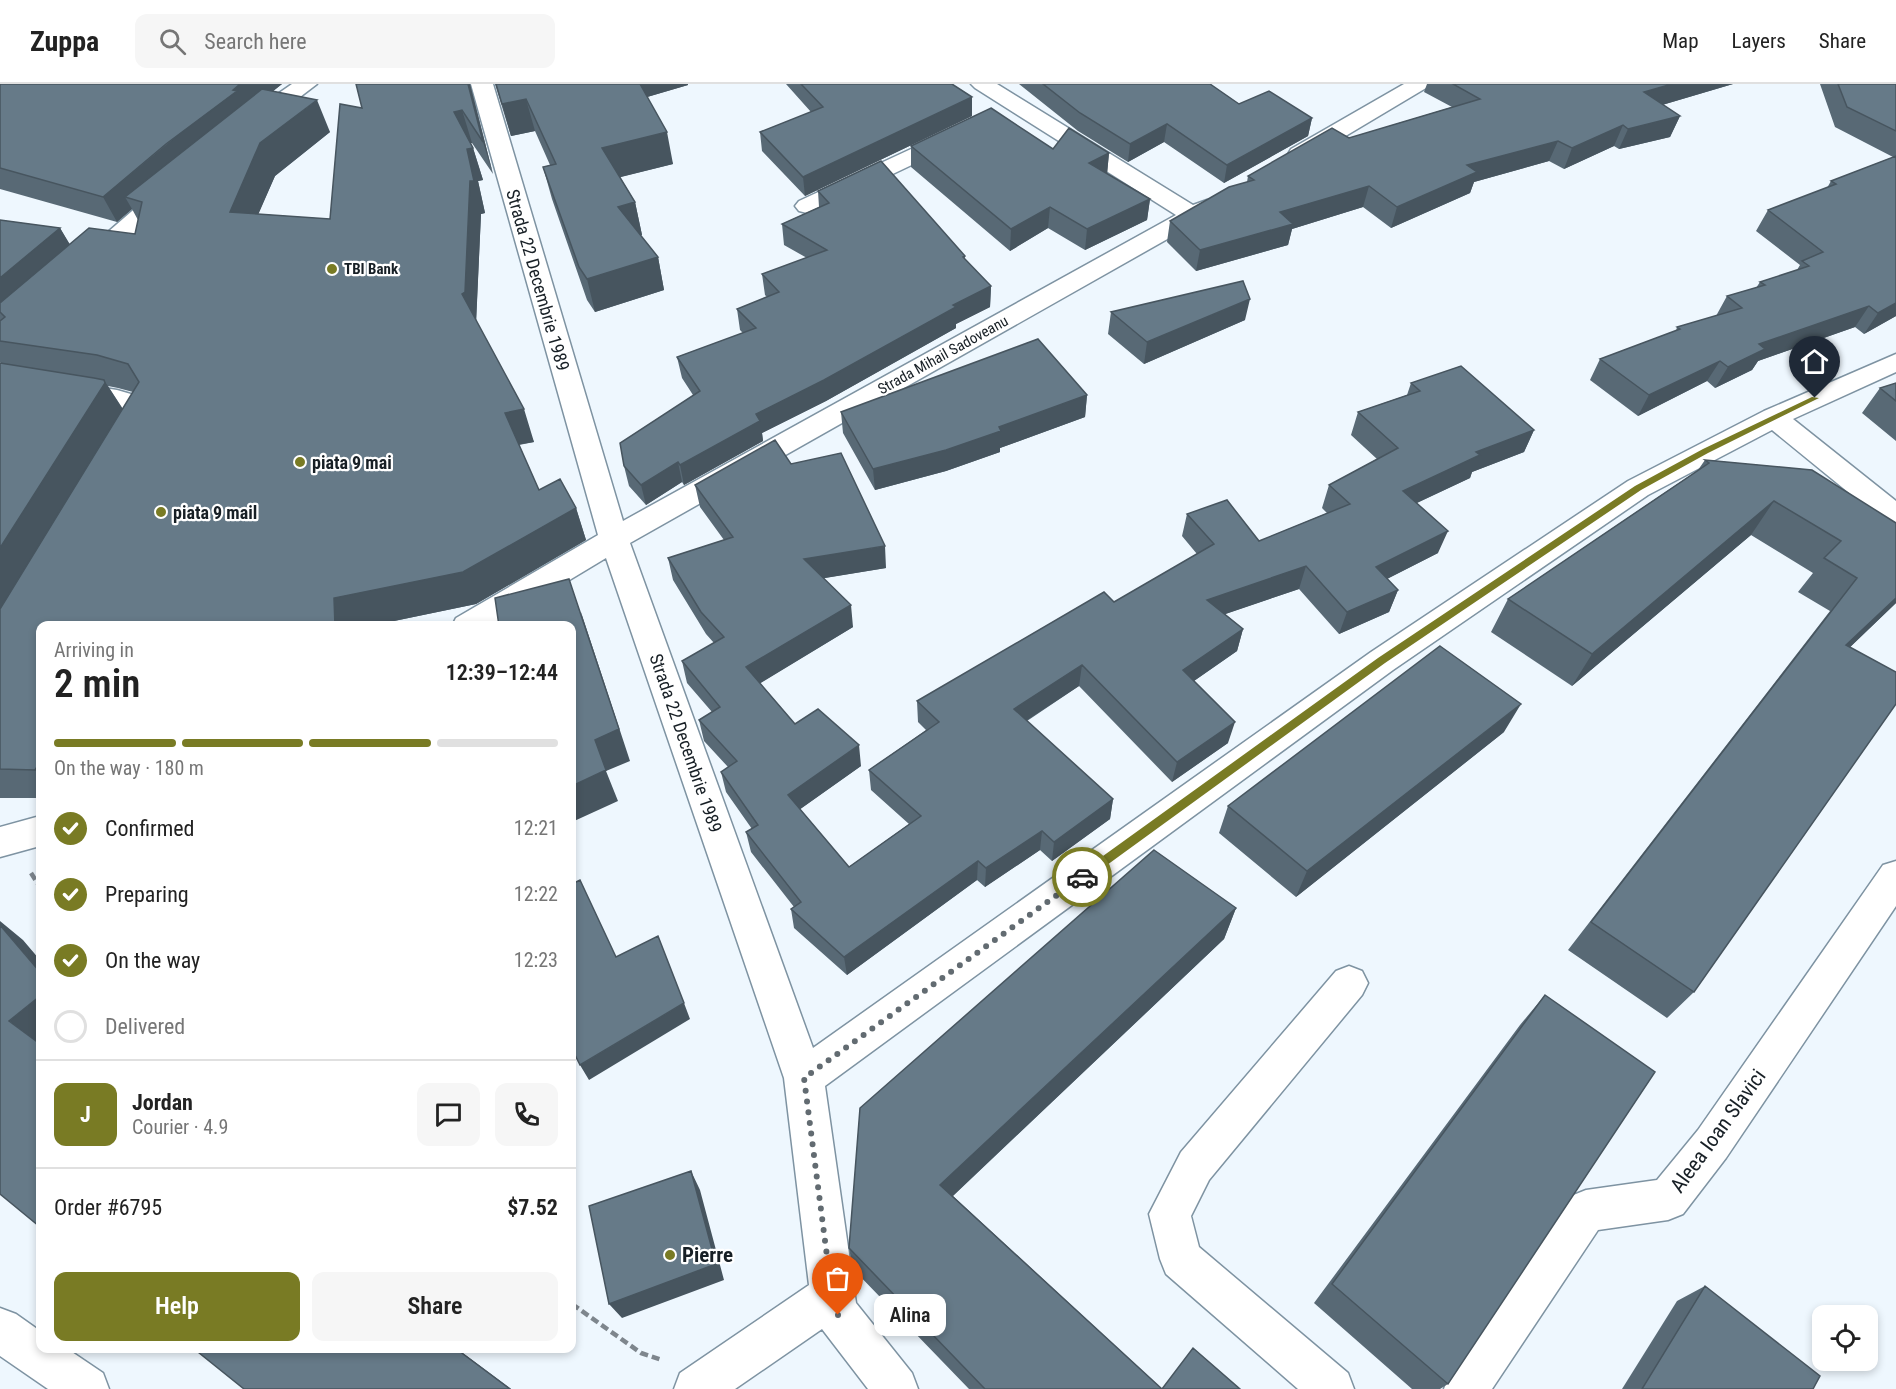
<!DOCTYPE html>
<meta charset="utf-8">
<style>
body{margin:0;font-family:"Roboto Condensed",sans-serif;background:#f6f6f6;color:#222;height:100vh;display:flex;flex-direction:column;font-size:22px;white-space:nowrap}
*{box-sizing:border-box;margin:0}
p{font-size:20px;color:#767676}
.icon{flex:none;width:33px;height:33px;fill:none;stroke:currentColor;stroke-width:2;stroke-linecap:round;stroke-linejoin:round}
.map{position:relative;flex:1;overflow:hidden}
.sheet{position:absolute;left:36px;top:537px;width:540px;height:732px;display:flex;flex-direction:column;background:#fff;border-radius:12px;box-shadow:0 3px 9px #0003}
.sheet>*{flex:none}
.fabs{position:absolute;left:1812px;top:1221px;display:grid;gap:12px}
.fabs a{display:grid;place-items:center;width:66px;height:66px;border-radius:12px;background:#fff;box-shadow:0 3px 9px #0003;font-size:30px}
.pin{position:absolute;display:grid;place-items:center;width:51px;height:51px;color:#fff;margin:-62px -26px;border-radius:50% 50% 50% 0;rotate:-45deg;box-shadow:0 0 6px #0007}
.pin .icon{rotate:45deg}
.courier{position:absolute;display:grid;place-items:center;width:60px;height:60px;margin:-30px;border:4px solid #797b24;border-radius:50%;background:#fff;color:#222;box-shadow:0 2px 8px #0007}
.bubble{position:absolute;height:42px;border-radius:12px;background:#fff;box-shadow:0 3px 9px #0003;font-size:20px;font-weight:600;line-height:42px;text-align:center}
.overview em{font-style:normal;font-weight:600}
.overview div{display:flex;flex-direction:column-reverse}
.overview{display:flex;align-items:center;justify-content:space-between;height:102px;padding:0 18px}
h1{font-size:39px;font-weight:600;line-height:45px}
.bar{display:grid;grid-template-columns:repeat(4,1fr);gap:9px 6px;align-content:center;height:72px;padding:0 18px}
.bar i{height:8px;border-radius:4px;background:#e0e0e0}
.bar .selected{background:#797b24}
.bar p{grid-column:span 4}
.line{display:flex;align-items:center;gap:15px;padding:0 18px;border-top:2px solid #e0e0e0}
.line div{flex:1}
.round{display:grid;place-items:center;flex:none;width:63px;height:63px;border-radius:12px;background:#f6f6f6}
ol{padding:0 18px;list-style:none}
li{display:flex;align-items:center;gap:18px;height:66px}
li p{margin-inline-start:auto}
li .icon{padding:6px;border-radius:50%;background:#797b24;color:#fff;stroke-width:4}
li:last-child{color:#767676}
li i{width:33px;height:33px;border:3px solid #e0e0e0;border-radius:50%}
.primary-button{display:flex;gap:12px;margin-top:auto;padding:12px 18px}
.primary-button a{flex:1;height:69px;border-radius:12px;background:#797b24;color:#fff;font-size:24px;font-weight:600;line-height:69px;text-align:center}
.primary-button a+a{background:#f6f6f6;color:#222}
header{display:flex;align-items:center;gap:36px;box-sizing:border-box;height:84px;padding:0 30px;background:#fff;border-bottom:2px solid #e0e0e0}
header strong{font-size:28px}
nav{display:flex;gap:33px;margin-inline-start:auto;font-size:21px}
.search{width:420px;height:54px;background:#f6f6f6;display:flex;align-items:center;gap:15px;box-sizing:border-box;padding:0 21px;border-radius:12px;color:#767676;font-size:22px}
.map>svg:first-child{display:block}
</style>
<header>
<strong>Zuppa</strong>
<div class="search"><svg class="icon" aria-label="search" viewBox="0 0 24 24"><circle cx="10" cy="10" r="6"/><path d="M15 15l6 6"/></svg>Search here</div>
<nav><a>Map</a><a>Layers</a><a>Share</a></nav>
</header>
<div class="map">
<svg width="1896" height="1305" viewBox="0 0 1896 1305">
<rect width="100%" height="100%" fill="#eef7fe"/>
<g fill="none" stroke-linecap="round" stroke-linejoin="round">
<g stroke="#7e93a2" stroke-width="3">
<path id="minor" d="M292 0H317L262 42 254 44 246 42 243 37 246 32Z
M471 0H493L623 437 1176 131 975 4 971 0H997L1193 121 1207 116 1215 118 1219 123 1215 128 1201 136 630 459 813 964 1371 568 1628 397 1764 327 1896 270V288L1793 335 1896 417V442L1886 439 1772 346 1648 411 1393 586 825 1002 856 1219 912 1289 918 1305H868L822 1245 735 1305H674L680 1289 809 1201 784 994 606 474 493 542H452L456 534 598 451Z
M1404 0H1430L1426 4 1307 75 1299 77 1291 75 1288 70 1291 65Z
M952 46 960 48 963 53 960 58 815 127 807 129 799 127 795 122 799 117Z
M170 99 178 101 181 106 178 111 96 184 87 186 78 184 75 179 78 174 162 101Z
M0 288 117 306 148 315 157 332 142 357 132 359 122 357 118 350 129 332 127 327 0 306Z
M40 732V762L0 773V743Z
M1896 777V822L1726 1074 1683 1130 1668 1136 1598 1146 1492 1305H1444L1450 1289 1571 1112 1586 1106 1657 1096 1698 1046 1883 781Z
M1349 882 1362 887 1368 899 1362 911 1209 1096 1191 1132 1199 1163 1348 1289 1354 1305H1298L1166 1190 1160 1175 1149 1130 1181 1068 1336 887Z
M0 1224 16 1230 40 1247V1264H66L103 1289 109 1305H48L0 1272Z"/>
</g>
<path stroke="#7e868d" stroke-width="4.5" stroke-dasharray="8 4" stroke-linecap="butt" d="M31 789 40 803
M572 1220 641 1269 662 1276"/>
<use href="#minor" fill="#fff" fill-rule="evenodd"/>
</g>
<path fill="#586975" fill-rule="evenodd" d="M0 0H282L273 7 330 48 275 92 258 130 330 135 362 24 356 0H470L493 90 472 59H470L473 64 483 96 478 97 485 129 481 130 476 237 534 358 519 361 539 406 576 424 586 456 476 520 370 542H40V714H0V279H1L0 278V136L60 144 69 160 135 150 138 136 132 125 117 138 0 105ZM108 302 118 304 133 308 123 325Z
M495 0H688V1L647 13 673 80 620 93 635 118 642 151H640L658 173 664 206 595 228 587 216 552 115 543 83 550 81 535 47 511 52Z
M786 0H952L972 13V32L805 112 762 67 760 48 811 28Z
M1019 0H1210L1239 20 1312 34 1308 52 1224 99 1164 58 1128 78 1078 47Z
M1427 0H1733L1662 21 1680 32 1670 53 1619 65 1614 62 1564 85 1549 77 1474 98 1470 109 1391 144 1363 123 1292 145 1288 161 1196 187 1167 158 1170 137 1247 98 1248 92 1349 54 1452 23 1424 8Z
M1820 0H1896V232L1864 250 1855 243 1758 277 1752 286 1715 304 1707 297 1638 332 1590 296 1600 275 1676 247 1677 243 1716 232 1727 212 1756 204 1760 198 1797 186 1800 181 1756 147 1768 126 1827 104 1831 97 1893 73 1835 43Z
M911 62 1053 65 1109 69 1107 90 1150 115 1147 136 1085 166 1048 144 1010 167 911 83Z
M818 107 965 172V176L991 202 990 223 956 240V244L826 317 762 349 763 357 684 401 682 398 646 421 629 402 624 382 693 311 682 294 677 273 743 249 740 246 737 225 767 213 765 211 762 190 807 174 784 161 782 140 819 123Z
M1111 228 1245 236 1144 280 1108 250Z
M1411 299 1534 346 1524 368 1472 388 1470 394 1417 419 1438 469 1387 495 1398 506 1389 528 1339 550 1299 505 1225 530 1243 545 1237 567 1194 597 1228 659 1172 698 1079 602 1027 637 1113 715 1110 735 1052 777 1040 766 985 803 977 796 847 891 794 844 791 825 794 823 751 768 746 748 752 745 726 708 721 688 728 683 704 657 699 636 712 628 687 599 682 577 714 559 706 550 673 496 668 474 724 456 700 423 695 401 791 380 886 484 824 494 853 543 760 599 795 640 861 682 800 725 849 783 909 740 871 706 869 686 926 646 918 638 917 617 1114 518 1197 470 1182 452 1187 430 1259 457 1327 429 1322 424 1329 401 1377 375 1351 351 1358 328 1407 311Z
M1896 299V357L1862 329 1880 304Z
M1087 311 1085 333 1000 364V368L946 387 875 406 843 349 841 328Z
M1705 376 1812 386 1896 519 1850 563 1694 908 1667 934 1568 866 1830 527 1798 508 1813 489 1751 451 1572 602 1491 548 1508 515 1698 386Z
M1504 648 1296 813 1219 749 1228 722Z
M1236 824 1224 855 953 1112 1162 1305H1240H969L853 1185 849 1164Z
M1545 911 1448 1300 1440 1305H1412L1314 1219 1520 941Z
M1705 1202 1813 1305H1622L1677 1217Z"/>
<path fill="#47555f" d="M240 0H282L247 28 125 113 132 125 117 138 103 113Z
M468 0H470L493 90 483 58Z
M634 0H688V1L637 16Z
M1672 0H1733L1635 29 1644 8Z
M972 13V32L805 112 803 93Z
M526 15 535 47 511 52 502 20Z
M317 16 330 48 275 92 245 161 230 128 260 59Z
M462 26 472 59 464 60 454 28Z
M1680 32 1670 53 1619 65 1628 45Z
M1312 34 1308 52 1224 99 1227 81Z
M1167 40 1164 58 1128 78 1130 60Z
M1623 41 1614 62 1564 85 1572 64Z
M667 48 673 80 609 96 602 64Z
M1558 57 1549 77 1474 98 1470 109 1391 144 1397 123 1467 81Z
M473 64 483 96 478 97 485 129 481 130 476 241 462 210 467 65Z
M1109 69 1107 90 1089 79Z
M1369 102 1363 123 1292 145 1288 161 1196 187 1200 166 1280 128Z
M1150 115 1147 136 1085 166 1087 145Z
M635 118 642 151 625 156 618 123Z
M1050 123 1048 144 1010 167 1011 145Z
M60 144 77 172 0 228V194Z
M658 173 664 206 595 228 587 195Z
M991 202 990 223 956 240V244L826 317 762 349 763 357 684 401 680 381 756 330 953 221Z
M1250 215 1245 236 1144 280 1147 258Z
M1896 219V232L1864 250 1878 229Z
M1869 222 1855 243 1758 277 1752 286 1715 304 1728 283 1759 260Z
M1720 277 1707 297 1638 332 1649 311Z
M104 296 125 329 0 539V464Z
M1087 311 1085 333 1000 364V368L946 387 875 406 873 385 999 343Z
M524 325 534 358 516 361 505 329Z
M1534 346 1524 368 1472 388 1470 394 1395 429 1403 407 1476 368Z
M678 378 682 398 646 421 641 401Z
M1774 417 1751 451 1572 602 1592 570Z
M576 424 586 456 476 520 370 542H335L334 514Z
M1448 447 1438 469 1367 505 1376 483Z
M885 462 886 484 807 497 804 475Z
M1306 482 1299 505 1202 538 1207 516Z
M1398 506 1389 528 1339 550 1347 528Z
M1896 514V519L1818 594 1846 561Z
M851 521 853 543 751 605 746 583Z
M581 528 630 677 606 687 618 717 572 738V702L595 656Z
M1243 545 1237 567 1178 608 1183 586Z
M1082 581 1079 602 1012 646 1014 625Z
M1521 620 1504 648 1296 813 1307 787Z
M1235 638 1228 659 1172 698 1177 678Z
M859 661 861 682 792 731 788 711Z
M40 678V691L35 686Z
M1113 715 1110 735 1052 777 1054 758Z
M1042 747 1040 766 985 803 986 784Z
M978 777 977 796 847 891 844 873Z
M1236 824 1224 855 940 1124V1101Z
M0 837 23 856 40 876V888L0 841Z
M40 912V960L9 937Z
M684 919 690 935 589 996 580 981Z
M691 1087 700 1106 724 1196 622 1234 609 1220Z
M455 1264H456L511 1305H510Z"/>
<path fill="#667a88" stroke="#47555f" stroke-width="1.5" d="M0 0H240L233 6 237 7 166 60 103 113 0 84Z
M356 0H468L483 58 462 26 454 28 473 64 467 65 474 97H470L465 208 462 210 524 325 505 329 539 406 560 395 576 424 463 488 334 514 335 542H40V678L35 686 0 685V525L139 298 128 280 97 271 0 257V237L5 233 0 228V219L89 144 135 150 142 118 125 113 262 5 317 16 260 59 230 128 330 135 340 20 362 24Z
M496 0H640L667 48 602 64 635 118 618 123 658 173 587 195 579 183 543 83 556 80 526 15 502 20Z
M801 0H952L972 13 803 93 760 48 823 23Z
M1043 0H1210L1239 20 1269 7 1312 34 1227 81 1167 40 1130 60 1080 29Z
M1453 0H1672L1644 8 1680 32 1628 45 1623 41 1572 64 1558 57 1467 81 1477 88 1397 123 1369 102 1280 128 1293 140 1200 166 1170 137 1229 103 1254 96 1248 92 1332 44 1349 54 1480 15Z
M1838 0H1896V47L1847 23Z
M991 24 1053 65 1069 44 1109 69 1089 79 1150 115 1087 145 1050 123 1011 145 911 62Z
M1896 72V219L1878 229 1869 222 1759 260 1765 265 1728 283 1720 277 1649 311 1600 275 1680 245 1677 243 1742 224 1727 212 1765 201 1760 198 1809 182 1802 177 1823 168 1768 126 1836 100 1831 97Z
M881 77 965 172 963 173 991 202 953 221 956 223 824 296 756 330 760 337 680 381 678 378 641 401 624 382 620 359 700 307 677 273 756 244 737 225 779 208 762 190 827 166 782 140 829 119 818 107Z
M0 136 60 144 0 194Z
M1243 197 1250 215 1147 258 1111 228Z
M1038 255 1087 311 999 343 1001 347 946 366 873 385 841 328Z
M0 279 94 294 104 296 105 299 0 464Z
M1461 282 1534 346 1476 368 1480 371 1403 407 1448 447 1376 483 1398 506 1347 528 1306 482 1207 516 1243 545 1183 586 1235 638 1177 678 1082 581 1014 625 1113 715 1054 758 1042 747 986 784 978 777 844 873 791 825 801 818 746 748 758 741 721 688 737 677 699 636 720 623 682 577 724 553 701 528 668 474 733 453 695 401 775 356 791 380 841 369 885 462 804 475 851 521 746 583 795 640 818 625 859 661 788 711 849 783 921 732 869 686 939 638 917 617 1104 508 1114 518 1214 460 1187 430 1227 416 1259 457 1350 420 1329 401 1398 364 1358 328 1420 307 1411 299Z
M1896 299V317L1880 304Z
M1705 376 1812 386 1896 439V514L1846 561 1896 588V620L1694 908 1591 838 1857 494 1824 474 1841 457 1774 417 1592 570 1508 515 1709 379Z
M569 495 619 645 595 656 606 686 572 702V542H499L495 514Z
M1440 562 1521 620 1307 787 1228 722Z
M1154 766 1236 824 940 1101 1162 1305 1193 1264 1240 1305H985L849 1164 860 1024Z
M580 796 616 873 658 852 684 919 580 981 572 965V800Z
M0 841 40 888V912L9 937 40 960V1143L0 1110Z
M1545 911 1655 988 1448 1300 1332 1200Z
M691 1087 716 1180 609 1220 589 1122Z
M1705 1202 1820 1292 1813 1305H1642Z
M193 1264H455L510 1305H244Z"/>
<path fill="#797b24" d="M1812 313 1819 314 1708 369 1641 406 1385 579 1085 797H1078V790L1378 574 1635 402 1703 365Z"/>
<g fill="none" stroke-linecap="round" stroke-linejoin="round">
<path stroke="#626b71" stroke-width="6" stroke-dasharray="0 10.8" d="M838 1231 832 1211 804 994 1082 793"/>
</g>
<g fill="#797b24" stroke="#fff" stroke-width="2">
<circle cx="332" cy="185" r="6"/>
<circle cx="300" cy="378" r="6"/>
<circle cx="161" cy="428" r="6"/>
<circle cx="670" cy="1171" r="6"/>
</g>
<g text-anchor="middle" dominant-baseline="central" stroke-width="4.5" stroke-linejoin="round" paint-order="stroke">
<g font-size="15" font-weight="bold" fill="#171f25" stroke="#fff" text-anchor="start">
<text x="344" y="185">TBI Bank</text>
</g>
<g font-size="15" fill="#171f25" stroke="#fff">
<text transform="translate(943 271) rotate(-29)">Strada Mihail Sadoveanu</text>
</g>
<g font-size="18" fill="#171f25" stroke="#fff">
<text transform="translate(538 196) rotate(74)">Strada 22 Decembrie 1989</text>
<text transform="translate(686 659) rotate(71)">Strada 22 Decembrie 1989</text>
</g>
<g font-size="18" font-weight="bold" fill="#171f25" stroke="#fff" text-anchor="start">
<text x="312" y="378">piata 9 mai</text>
<text x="173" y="428">piata 9 mail</text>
</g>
<g font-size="21" fill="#171f25" stroke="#fff">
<text transform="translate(1718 1047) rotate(-54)">Aleea Ioan Slavici</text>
</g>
<g font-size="21" font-weight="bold" fill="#171f25" stroke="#fff" text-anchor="start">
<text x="682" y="1171">Pierre</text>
</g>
</g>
</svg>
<div class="fabs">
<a><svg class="icon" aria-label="locate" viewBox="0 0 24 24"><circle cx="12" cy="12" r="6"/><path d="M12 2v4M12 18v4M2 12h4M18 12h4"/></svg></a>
</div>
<div class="pin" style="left:838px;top:1231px;background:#ea580c"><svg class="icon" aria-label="bag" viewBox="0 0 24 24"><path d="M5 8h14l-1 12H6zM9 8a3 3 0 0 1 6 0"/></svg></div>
<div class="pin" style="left:1815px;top:314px;background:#1f2937"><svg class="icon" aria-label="home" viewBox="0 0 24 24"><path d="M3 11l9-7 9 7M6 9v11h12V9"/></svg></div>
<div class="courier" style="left:1082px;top:793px"><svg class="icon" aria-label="car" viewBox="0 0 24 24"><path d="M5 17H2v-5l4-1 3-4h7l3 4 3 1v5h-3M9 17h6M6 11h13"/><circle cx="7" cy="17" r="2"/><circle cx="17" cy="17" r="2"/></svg></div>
<div class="bubble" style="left:874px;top:1210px;width:72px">Alina</div>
<section class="sheet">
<div class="overview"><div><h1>2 min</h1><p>Arriving in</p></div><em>12:39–12:44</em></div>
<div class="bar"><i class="selected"></i><i class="selected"></i><i class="selected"></i><i></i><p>On the way · 180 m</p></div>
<ol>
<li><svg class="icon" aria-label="check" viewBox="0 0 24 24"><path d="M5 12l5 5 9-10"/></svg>Confirmed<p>12:21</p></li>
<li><svg class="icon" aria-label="check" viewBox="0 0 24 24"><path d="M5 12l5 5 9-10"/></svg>Preparing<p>12:22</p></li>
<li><svg class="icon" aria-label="check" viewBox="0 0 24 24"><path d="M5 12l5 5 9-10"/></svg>On the way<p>12:23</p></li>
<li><i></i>Delivered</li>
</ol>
<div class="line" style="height:108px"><b class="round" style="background:#797b24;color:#fff">J</b><div><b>Jordan</b><p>Courier · 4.9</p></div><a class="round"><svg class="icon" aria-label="chat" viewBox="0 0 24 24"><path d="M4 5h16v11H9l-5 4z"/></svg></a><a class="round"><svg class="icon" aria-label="phone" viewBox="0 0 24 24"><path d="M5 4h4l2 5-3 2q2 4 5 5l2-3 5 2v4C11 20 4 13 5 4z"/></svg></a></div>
<div class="line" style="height:78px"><div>Order #6795</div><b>$7.52</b></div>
<div class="primary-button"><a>Help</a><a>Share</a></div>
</section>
</div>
